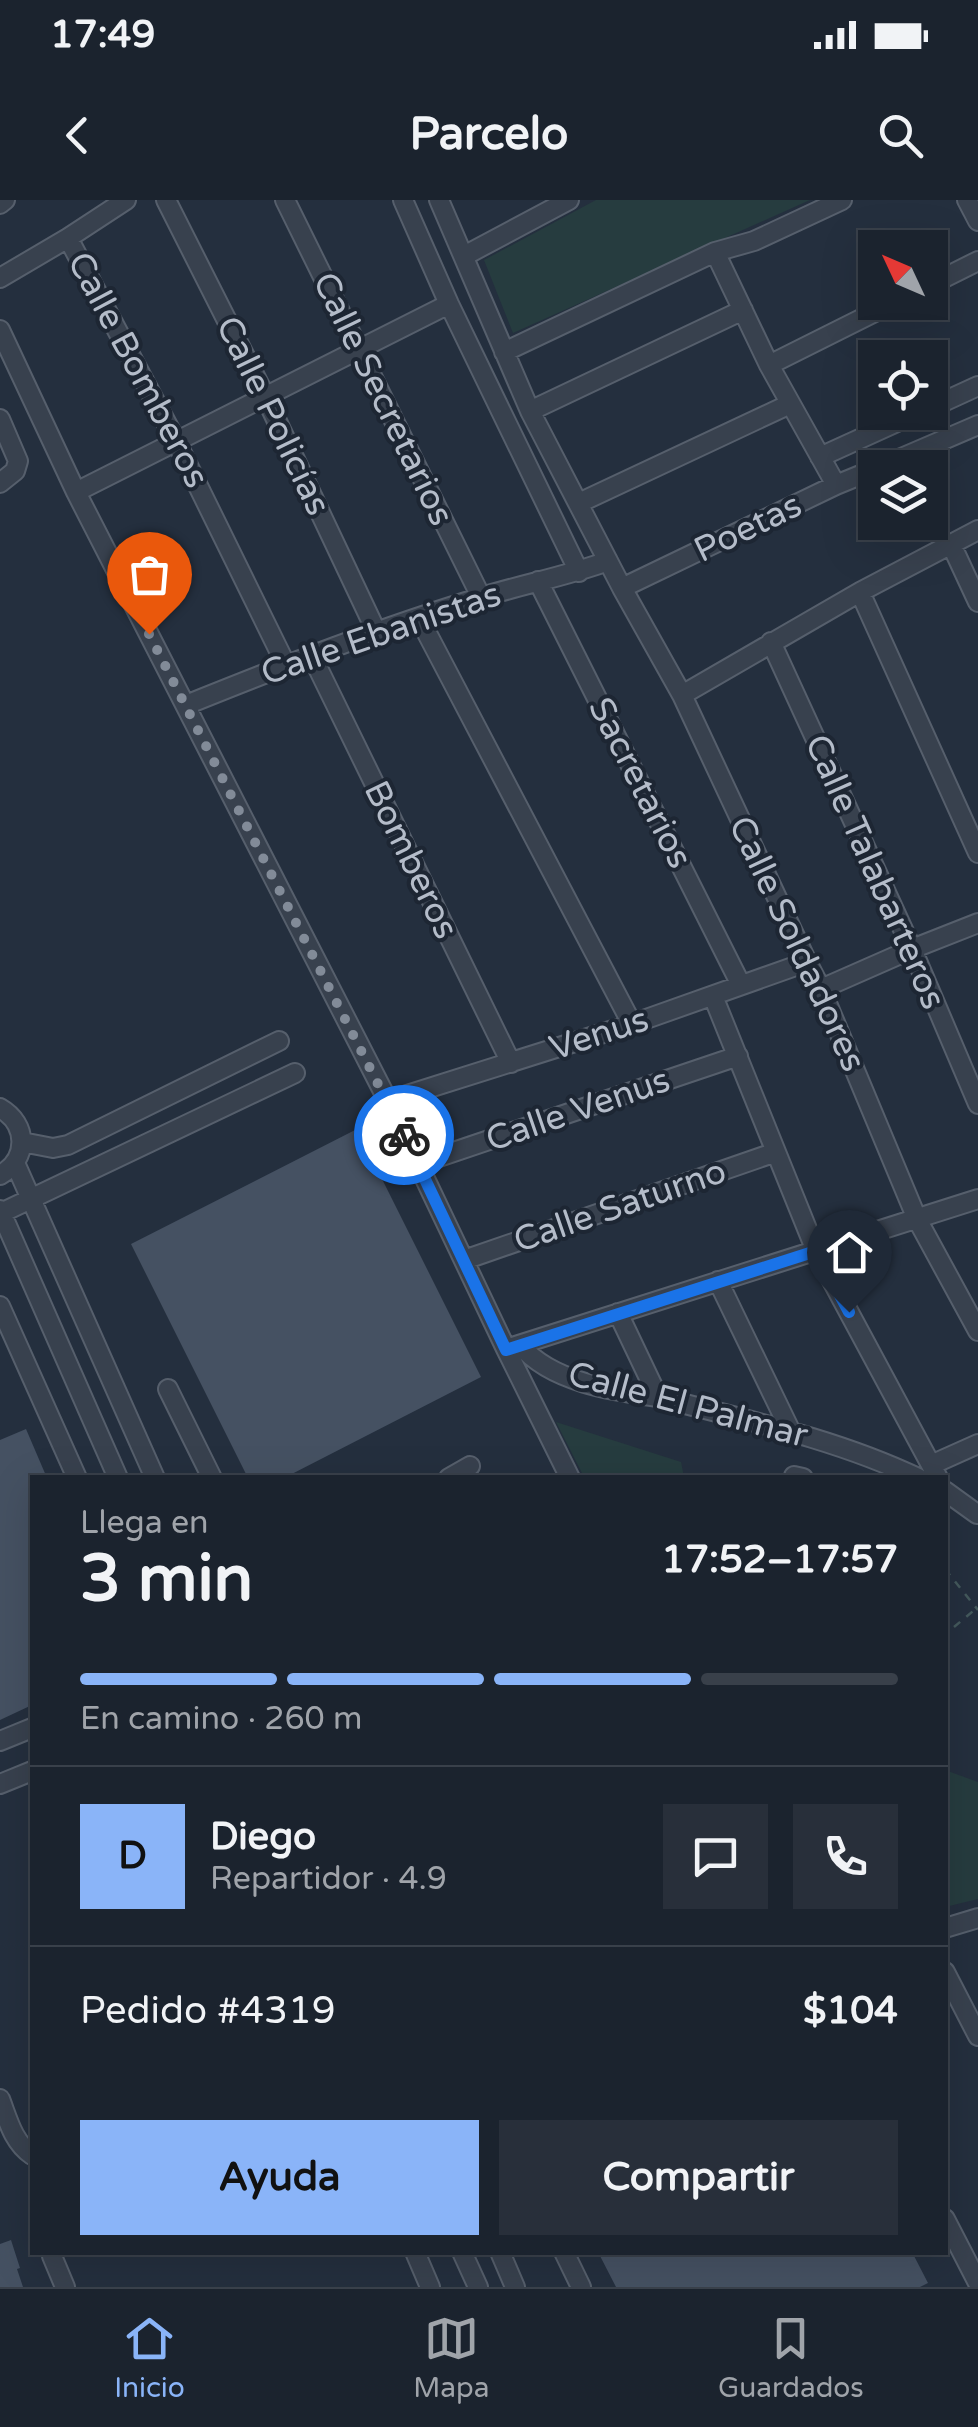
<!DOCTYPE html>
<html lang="es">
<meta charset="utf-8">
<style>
body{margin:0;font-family:"Varela Round",sans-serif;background:#282f3a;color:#f1f3f6;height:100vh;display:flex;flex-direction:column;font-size:38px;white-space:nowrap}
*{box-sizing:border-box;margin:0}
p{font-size:32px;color:#a0a4aa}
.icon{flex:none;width:55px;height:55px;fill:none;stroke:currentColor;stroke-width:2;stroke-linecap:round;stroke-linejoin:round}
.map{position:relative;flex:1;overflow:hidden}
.details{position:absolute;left:30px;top:1275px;width:918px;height:780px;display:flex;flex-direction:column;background:#1b232e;border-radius:0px;box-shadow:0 10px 40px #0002,0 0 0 2px #39404a}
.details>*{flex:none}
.needle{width:65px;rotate:314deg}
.tools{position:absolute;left:858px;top:30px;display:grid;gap:20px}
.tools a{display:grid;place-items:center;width:90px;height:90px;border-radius:0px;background:#1b232e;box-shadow:0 10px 40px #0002,0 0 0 2px #39404a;font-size:50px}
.pin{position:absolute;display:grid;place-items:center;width:85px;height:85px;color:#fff;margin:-102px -42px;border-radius:50% 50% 50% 0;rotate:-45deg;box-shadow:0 0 10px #0007}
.pin .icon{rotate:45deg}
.courier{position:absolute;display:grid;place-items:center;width:100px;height:100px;margin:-50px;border:8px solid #1a73e8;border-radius:50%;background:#fff;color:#222;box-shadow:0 2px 12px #0007}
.overview em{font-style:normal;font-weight:800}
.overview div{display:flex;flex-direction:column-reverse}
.overview{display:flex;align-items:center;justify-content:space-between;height:170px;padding:0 50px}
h1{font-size:65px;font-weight:800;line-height:75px}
.bar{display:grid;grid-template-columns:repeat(4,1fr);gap:15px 10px;align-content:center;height:120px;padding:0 50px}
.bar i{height:12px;border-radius:8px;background:#39404a}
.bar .on{background:#8ab4f8}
.bar p{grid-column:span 4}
.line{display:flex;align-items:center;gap:25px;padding:0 50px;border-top:2px solid #39404a}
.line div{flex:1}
.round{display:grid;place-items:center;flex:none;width:105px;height:105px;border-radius:0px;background:#282f3a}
.cta{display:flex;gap:20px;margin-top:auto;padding:20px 50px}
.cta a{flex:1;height:115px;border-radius:0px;background:#8ab4f8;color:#111;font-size:40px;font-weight:800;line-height:115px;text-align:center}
.cta a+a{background:#282f3a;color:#f1f3f6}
.status{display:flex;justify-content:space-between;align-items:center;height:70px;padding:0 50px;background:#1b232e;direction:ltr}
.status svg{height:28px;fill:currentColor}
header{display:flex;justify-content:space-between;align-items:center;height:130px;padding:0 50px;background:#1b232e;font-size:45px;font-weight:800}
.tab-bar{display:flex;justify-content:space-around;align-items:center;height:140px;border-top:2px solid #39404a;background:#1b232e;font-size:28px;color:#a0a4aa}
.tab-bar a{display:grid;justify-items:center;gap:5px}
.tab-bar .on{color:#8ab4f8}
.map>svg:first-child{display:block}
</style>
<div class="status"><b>17:49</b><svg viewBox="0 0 49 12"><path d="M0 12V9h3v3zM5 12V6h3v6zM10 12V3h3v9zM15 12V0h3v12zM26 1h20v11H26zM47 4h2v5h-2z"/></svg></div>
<header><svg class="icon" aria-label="back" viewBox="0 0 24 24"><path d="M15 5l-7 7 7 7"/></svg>Parcelo<svg class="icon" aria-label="search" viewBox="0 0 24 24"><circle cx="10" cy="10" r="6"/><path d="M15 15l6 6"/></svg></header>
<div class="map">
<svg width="978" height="2087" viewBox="0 0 978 2087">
<rect width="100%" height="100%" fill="#242f3e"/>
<path fill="#263c3f" d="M596 0H810L513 133 484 60Z
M556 1222 681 1262 684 1277H584Z
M945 1570 978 1582V1699L945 1707Z"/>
<path fill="#455162" d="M357 929 481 1177 284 1278H248L131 1044Z
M26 1229 47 1278H32V1505L0 1520V1240Z
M11 2040 20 2068 17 2069 23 2087H0V2044Z
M598 2052H912L928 2083 920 2087H616Z"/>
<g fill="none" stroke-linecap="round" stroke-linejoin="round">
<g stroke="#565f6c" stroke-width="22">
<path id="minor" d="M166 0 265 196 377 433
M285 0 481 397
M403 0 449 104 579 372
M439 0 530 211 622 388 682 495 807 762 821 789 917 1019 978 1131
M967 0 978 21
M0 4 5 0
M68 38 176 241 286 465
M715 52 769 165 836 285
M464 56 569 0
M0 78 68 38 126 0
M930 85 978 61
M0 130 76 292 388 901 506 1149 570 1278
M504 152 715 52 754 41 842 0
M769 165 895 102
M930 208 978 186
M530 211 743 110
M0 219 18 261 15 271 0 283
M820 257 919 212
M878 268 978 225
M76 292 449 104
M579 303 790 204
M951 344 978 402
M538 381 741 785
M622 388 836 285 875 269
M860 392 978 653
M419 418 632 824
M771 442 912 749 978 904
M312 456 511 863
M682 495 860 392 978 330
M186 505C283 466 382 427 482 397 524 384 567 376 608 361
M821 789 912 749 978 723
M713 796 816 1051 938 1278
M388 901 632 824 807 762
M0 908C28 924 29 959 0 975
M22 942 53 948 68 945 279 841
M15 963 155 1278
M418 964 738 856
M0 1010 118 1278
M1 1013 295 873
M464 1060 776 952
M718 1081 791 1232
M0 1106 77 1278
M618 1113 658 1197
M520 1145C551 1182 613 1191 658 1197 746 1220 836 1239 918 1278
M506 1149 978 999
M168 1189 212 1278
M931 1265 978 1244
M794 1276 803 1278
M449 1278 470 1266
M945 1291 977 1314
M0 1541 32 1528
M0 1584 32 1571
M945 1728 978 1718
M945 1772 978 1836
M0 1899C8 1920 13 1942 32 1955
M945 2019 978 2083
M53 2052 52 2056 65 2087
M415 2052 430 2087
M462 2052 478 2087
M500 2052 515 2087
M564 2052 581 2087"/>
</g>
<path stroke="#44595c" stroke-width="2.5" stroke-dasharray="8 8" stroke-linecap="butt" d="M945 1369 978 1410
M954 1427 978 1407"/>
<use href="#minor" stroke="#38414e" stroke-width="18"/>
</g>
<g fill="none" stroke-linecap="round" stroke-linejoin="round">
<path stroke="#828b98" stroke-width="10" stroke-dasharray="0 18" d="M149 434 404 935"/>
<path stroke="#1a73e8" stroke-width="12" d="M404 935 506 1150 816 1051 849 1112"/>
</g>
<g text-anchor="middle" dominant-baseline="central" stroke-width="8" stroke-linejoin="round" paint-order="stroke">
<g font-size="35" fill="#b4bcc9" stroke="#1d2633">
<text transform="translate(138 170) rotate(62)">Calle Bomberos</text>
<text transform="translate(383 199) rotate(64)">Calle Secretarios</text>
<text transform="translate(273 216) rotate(64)">Calle Policías</text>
<text transform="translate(748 328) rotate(-26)">Poetas</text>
<text transform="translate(381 434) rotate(-19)">Calle Ebanistas</text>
<text transform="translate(640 583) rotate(63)">Sacretarios</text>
<text transform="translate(411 660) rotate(64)">Bomberos</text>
<text transform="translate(875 672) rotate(66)">Calle Talabarteros</text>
<text transform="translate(797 744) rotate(65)">Calle Soldadores</text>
<text transform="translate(599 834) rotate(-18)">Venus</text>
<text transform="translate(578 910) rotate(-19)">Calle Venus</text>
<text transform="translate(620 1006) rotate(-19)">Calle Saturno</text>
<text transform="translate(688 1205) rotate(15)">Calle El Palmar</text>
</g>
</g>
</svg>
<div class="tools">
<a><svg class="needle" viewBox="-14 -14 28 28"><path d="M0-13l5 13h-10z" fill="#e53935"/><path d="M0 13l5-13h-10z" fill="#a0a4aa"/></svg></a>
<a><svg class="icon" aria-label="locate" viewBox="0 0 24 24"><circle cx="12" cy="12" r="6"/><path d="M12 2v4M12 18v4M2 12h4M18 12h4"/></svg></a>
<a><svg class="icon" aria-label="layers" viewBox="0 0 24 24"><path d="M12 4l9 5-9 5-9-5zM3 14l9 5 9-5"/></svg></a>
</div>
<div class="pin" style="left:149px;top:434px;background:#ea580c"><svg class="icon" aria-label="bag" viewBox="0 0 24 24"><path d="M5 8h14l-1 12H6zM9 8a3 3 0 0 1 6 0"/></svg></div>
<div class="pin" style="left:849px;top:1112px;background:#1f2937"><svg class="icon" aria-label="home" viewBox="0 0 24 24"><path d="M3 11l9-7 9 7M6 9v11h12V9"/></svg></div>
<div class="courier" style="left:404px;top:935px"><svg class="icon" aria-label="bike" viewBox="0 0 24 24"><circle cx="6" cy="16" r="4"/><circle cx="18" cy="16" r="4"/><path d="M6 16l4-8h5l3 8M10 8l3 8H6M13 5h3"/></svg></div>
<section class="details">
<div class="overview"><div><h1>3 min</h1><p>Llega en</p></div><em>17:52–17:57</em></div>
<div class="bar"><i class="on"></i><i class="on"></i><i class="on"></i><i></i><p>En camino · 260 m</p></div>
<div class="line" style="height:180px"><b class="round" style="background:#8ab4f8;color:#111">D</b><div><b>Diego</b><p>Repartidor · 4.9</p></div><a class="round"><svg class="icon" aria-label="chat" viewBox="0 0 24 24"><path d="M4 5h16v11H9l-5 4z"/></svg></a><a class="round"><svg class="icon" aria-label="phone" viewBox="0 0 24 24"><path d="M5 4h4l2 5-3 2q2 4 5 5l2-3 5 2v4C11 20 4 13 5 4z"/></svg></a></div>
<div class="line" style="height:130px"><div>Pedido #4319</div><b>$104</b></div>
<div class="cta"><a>Ayuda</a><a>Compartir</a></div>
</section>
</div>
<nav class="tab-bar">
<a class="on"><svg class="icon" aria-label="home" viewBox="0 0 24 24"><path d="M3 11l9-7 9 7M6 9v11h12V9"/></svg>Inicio</a>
<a><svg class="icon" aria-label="map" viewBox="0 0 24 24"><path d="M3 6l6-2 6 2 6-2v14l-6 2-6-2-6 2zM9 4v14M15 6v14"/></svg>Mapa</a>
<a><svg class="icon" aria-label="saved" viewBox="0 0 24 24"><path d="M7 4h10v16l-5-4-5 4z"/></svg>Guardados</a>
</nav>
